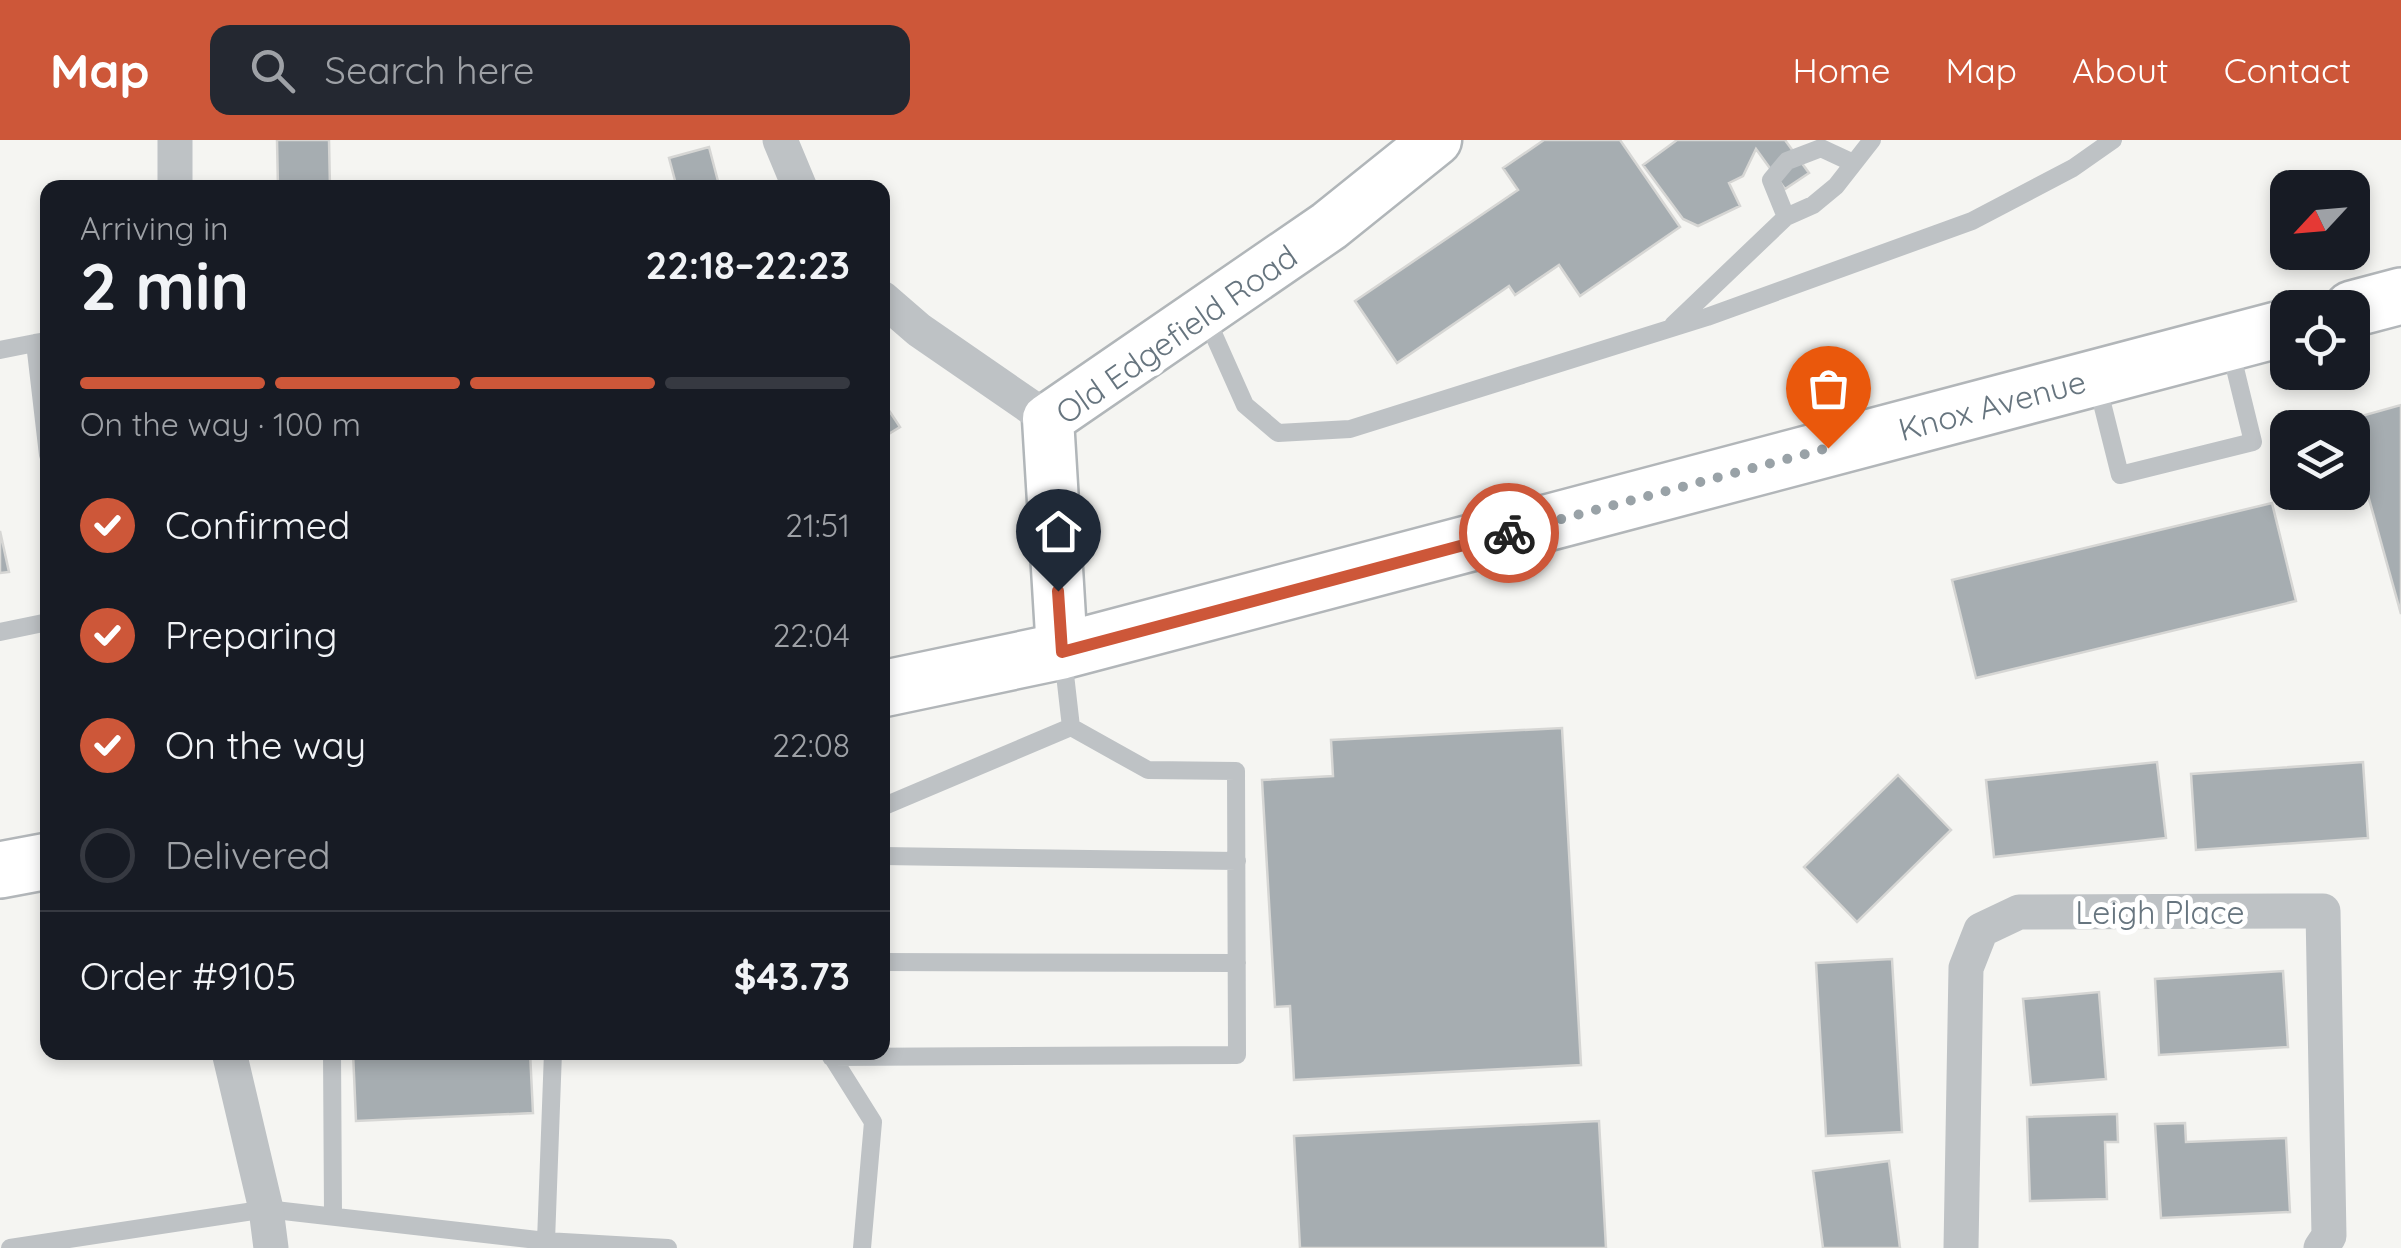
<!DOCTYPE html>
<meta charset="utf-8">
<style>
body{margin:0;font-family:Quicksand,sans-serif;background:#242831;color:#f1f3f6;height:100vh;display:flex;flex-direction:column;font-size:38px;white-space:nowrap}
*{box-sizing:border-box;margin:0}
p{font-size:32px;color:#9ea1a6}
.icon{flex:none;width:55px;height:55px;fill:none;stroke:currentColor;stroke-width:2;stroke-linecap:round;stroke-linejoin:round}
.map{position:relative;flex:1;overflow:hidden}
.sheet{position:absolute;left:40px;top:40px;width:850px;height:880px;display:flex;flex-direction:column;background:#171b24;border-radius:20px;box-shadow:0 5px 15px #0003}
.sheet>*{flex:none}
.needle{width:65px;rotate:244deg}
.buttons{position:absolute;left:2270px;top:30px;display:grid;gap:20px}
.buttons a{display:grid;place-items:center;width:100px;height:100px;border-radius:20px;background:#171b24;box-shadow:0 5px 15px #0003;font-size:50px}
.pin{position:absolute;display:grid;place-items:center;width:85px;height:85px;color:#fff;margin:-102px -42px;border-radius:50% 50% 50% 0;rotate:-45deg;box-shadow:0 0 10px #0007}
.pin .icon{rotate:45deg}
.courier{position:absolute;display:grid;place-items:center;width:100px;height:100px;margin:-50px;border:8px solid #cd5739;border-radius:50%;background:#fff;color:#222;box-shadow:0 2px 12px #0007}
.summary em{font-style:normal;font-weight:700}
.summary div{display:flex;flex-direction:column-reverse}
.summary{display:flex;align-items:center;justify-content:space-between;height:170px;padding:0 40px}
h1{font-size:65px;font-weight:700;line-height:75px}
.bar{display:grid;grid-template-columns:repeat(4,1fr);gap:15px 10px;align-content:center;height:120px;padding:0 40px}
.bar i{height:12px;border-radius:8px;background:#363941}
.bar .selected{background:#cd5739}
.bar p{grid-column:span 4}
.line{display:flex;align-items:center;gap:25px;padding:0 40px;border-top:2px solid #363941}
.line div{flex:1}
ol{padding:0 40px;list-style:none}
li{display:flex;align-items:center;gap:30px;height:110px}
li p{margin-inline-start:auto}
li .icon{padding:10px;border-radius:50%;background:#cd5739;color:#fff;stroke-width:4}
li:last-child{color:#9ea1a6}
li i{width:55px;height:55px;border:5px solid #363941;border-radius:50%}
header{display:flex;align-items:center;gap:60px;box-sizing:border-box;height:140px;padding:0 50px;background:#cd5739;color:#fff}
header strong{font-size:48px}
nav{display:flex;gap:55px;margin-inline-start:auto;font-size:35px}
.search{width:700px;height:90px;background:#242831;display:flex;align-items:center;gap:25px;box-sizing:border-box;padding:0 35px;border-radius:20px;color:#9ea1a6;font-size:38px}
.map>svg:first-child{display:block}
</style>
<header>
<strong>Map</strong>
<div class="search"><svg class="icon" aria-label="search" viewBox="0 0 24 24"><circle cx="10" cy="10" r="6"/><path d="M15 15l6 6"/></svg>Search here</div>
<nav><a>Home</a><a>Map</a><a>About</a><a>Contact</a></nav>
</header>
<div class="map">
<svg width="2401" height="1108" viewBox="0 0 2401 1108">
<rect width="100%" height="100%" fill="#f5f5f2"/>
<path fill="#a6adb1" stroke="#d6d6d4" stroke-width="2.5" d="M277 0H329L330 48H278Z
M1544 0H1620L1680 87 1580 156 1559 125 1515 155 1509 146 1397 223 1355 161 1518 50 1503 28Z
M1677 0H1785L1809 33 1785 49 1756 9 1743 36 1729 43 1740 66 1698 86 1683 79 1643 25Z
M709 7 719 45 677 48 669 18Z
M882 260 900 287 882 298Z
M2401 265V474L2347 280Z
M2272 363 2296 461 1976 538 1952 440Z
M0 391 9 432 0 433Z
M1562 588 1581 925 1294 940 1290 866 1275 867 1262 640 1333 636 1331 600Z
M2157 622 2166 698 1994 717 1986 640Z
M2363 622 2368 698 2196 710 2191 634Z
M1898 635 1951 690 1857 782 1804 727Z
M1892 819 1902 992 1826 996 1816 823Z
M2283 831 2288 907 2159 915 2155 839Z
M2099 852 2106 939 2031 945 2023 859Z
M353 912H530L533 973 356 981Z
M2117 974 2118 1002H2105L2107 1059 2030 1061 2027 977Z
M1599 981 1606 1108H1300L1294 996Z
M2185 983 2186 1002 2286 998 2290 1072 2161 1078 2155 984Z
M1889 1021 1900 1108H1823L1813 1031Z"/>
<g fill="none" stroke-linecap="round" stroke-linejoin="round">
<g stroke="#b1b6b9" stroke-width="55">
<path id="secondary" d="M1062 511 1048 279 1329 86 1436 0"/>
</g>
<g stroke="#b2b6b9" stroke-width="60">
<path id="primary" d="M2352 169 2401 156
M882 549 1062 511 2288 187
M0 730 48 721"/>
</g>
<path stroke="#bec2c5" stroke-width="18" d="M1786 77 1771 40 1787 21 1821 8 1851 22
M1204 173 1245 265 1278 293 1350 289 1707 177 1972 81 2073 28 2113 0
M1673 185 1786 77 1813 65 1836 46 1872 0
M48 201 35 203 48 315
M0 210 35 203
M2097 243 2120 335 2253 302 2230 208
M0 492 48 482
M882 667 1071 587 1063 517
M882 716 1237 721
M882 822 1237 823
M332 912 333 1075
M829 912 873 982 862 1108
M831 917 1237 915 1236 631 1148 630 1071 587
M546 1101 553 912
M10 1108 266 1069 546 1101 668 1108"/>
<path stroke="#bec2c5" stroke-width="35" d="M175 0V48
M780 0 800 48
M882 158 919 190 1048 279
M229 912 266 1069 271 1108
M1961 1108 1966 828 1981 790 2019 772 2323 771 2329 1096 2321 1108"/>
<use href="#secondary" stroke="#fff" stroke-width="50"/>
<use href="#primary" stroke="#fff" stroke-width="55"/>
</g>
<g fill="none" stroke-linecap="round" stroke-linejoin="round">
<path stroke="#99a2a7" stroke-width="10" stroke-dasharray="0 18" d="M1509 393 1828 308"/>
<path stroke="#cd5739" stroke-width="12" d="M1058 451 1062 512 1509 393"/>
</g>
<g text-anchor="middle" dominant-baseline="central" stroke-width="10" stroke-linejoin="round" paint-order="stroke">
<g font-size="32" fill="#67757f" stroke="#fff">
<text transform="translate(1176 194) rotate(-35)">Old Edgefield Road</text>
<text transform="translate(1992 265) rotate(-15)">Knox Avenue</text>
<text x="2160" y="772">Leigh Place</text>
</g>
</g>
</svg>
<div class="buttons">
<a><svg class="needle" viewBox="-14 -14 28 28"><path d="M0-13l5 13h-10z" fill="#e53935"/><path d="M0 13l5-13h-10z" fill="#9ea1a6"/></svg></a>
<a><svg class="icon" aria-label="locate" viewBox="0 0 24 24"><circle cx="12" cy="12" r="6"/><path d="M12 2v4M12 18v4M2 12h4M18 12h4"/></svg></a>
<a><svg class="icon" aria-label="layers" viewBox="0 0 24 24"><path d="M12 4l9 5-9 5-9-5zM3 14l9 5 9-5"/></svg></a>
</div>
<div class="pin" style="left:1828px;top:308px;background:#ea580c"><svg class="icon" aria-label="bag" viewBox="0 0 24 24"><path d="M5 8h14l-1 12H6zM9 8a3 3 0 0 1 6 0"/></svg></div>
<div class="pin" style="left:1058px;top:451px;background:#1f2937"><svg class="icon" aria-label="home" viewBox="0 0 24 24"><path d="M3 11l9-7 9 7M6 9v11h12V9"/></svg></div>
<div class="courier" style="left:1509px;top:393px"><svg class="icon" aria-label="bike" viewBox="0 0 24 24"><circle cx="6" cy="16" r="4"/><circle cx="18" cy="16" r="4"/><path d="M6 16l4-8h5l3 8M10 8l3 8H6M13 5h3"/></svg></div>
<section class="sheet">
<div class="summary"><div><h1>2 min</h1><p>Arriving in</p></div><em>22:18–22:23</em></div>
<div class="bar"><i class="selected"></i><i class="selected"></i><i class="selected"></i><i></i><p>On the way · 100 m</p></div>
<ol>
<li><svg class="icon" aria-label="check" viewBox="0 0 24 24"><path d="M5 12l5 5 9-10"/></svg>Confirmed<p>21:51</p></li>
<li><svg class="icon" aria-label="check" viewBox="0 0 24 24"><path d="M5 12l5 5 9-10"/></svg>Preparing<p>22:04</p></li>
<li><svg class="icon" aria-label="check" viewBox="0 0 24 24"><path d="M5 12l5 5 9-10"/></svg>On the way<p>22:08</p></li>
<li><i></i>Delivered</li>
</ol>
<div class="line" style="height:130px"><div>Order #9105</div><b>$43.73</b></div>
</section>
</div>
